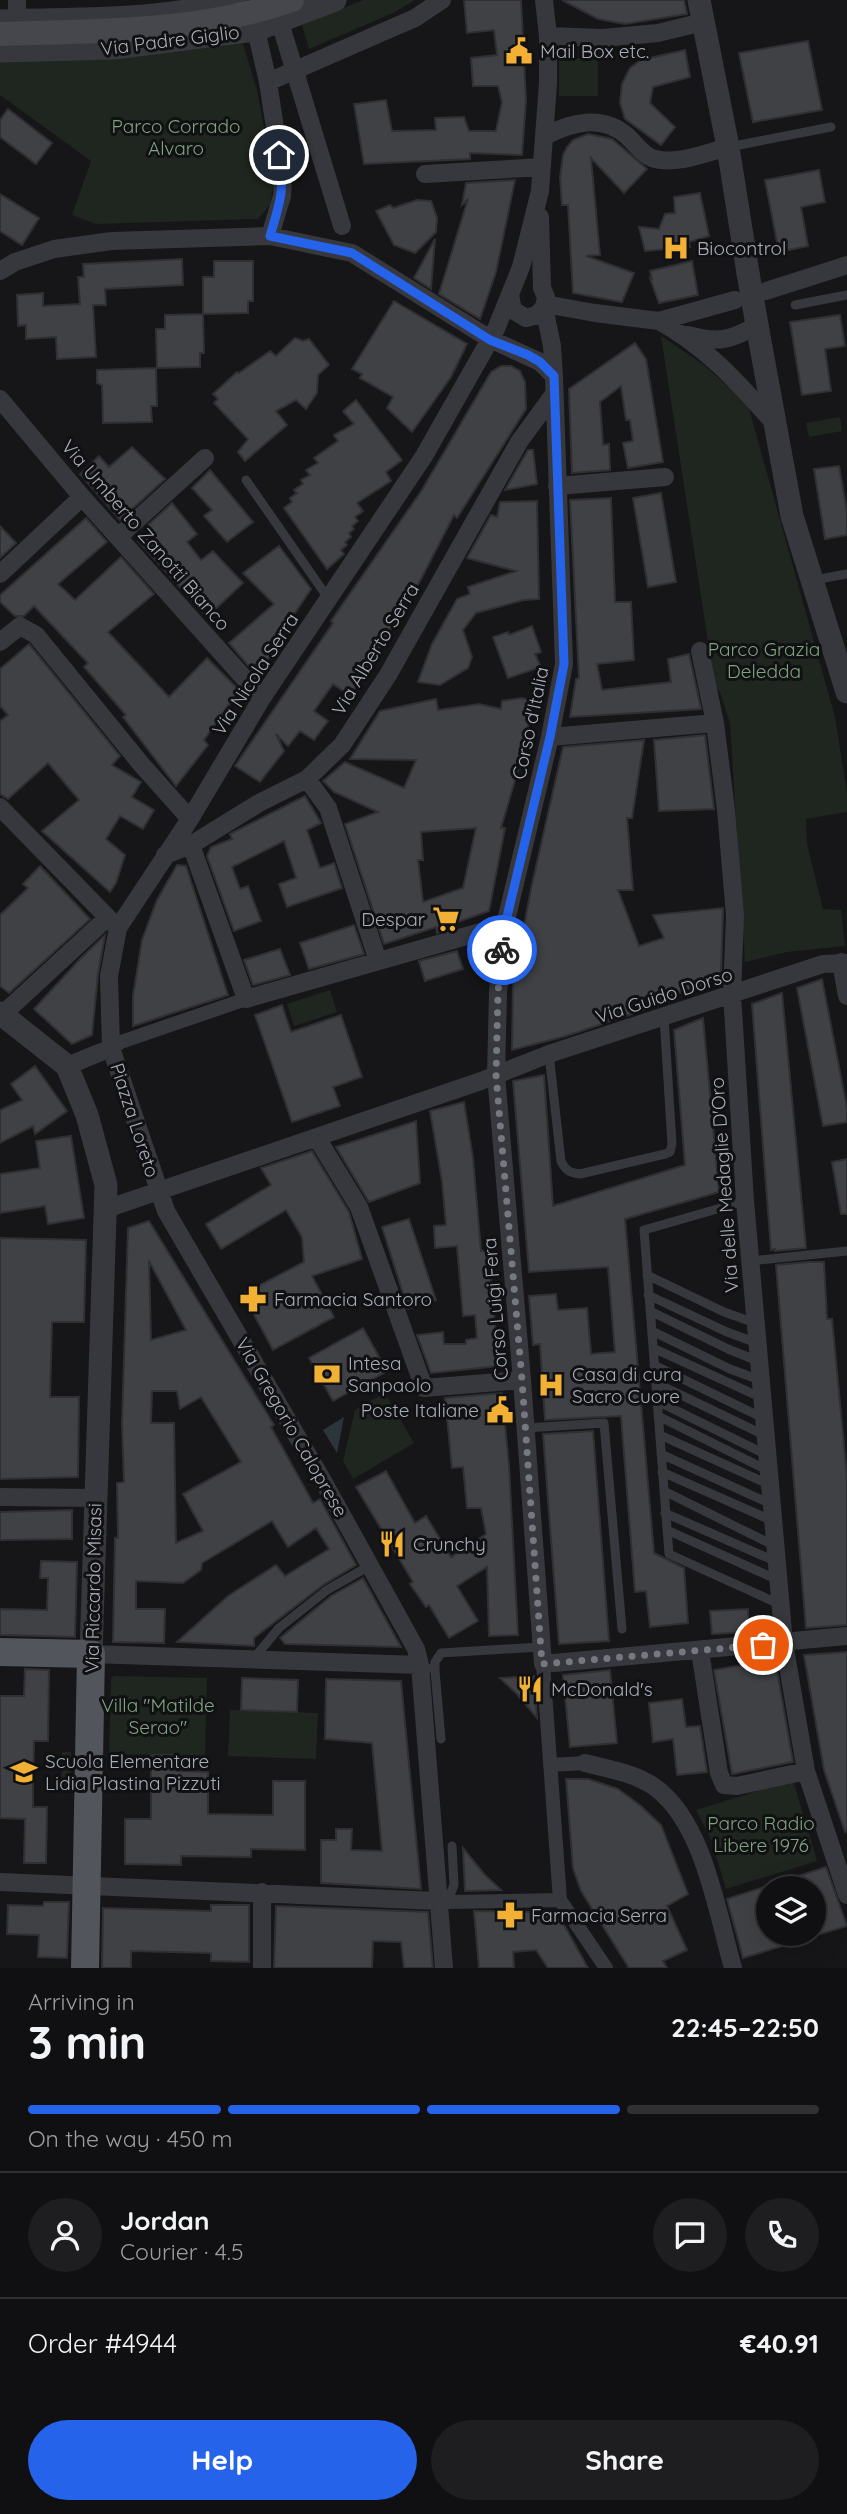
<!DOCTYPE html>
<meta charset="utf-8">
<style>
body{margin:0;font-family:Quicksand,sans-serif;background:#1e1e20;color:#f1f3f6;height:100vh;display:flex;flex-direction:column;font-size:26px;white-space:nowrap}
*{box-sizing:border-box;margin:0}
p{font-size:23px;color:#9c9d9f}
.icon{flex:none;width:38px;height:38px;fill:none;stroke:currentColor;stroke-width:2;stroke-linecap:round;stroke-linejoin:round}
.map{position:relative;height:1968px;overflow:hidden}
.drawer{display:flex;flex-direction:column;background:#101012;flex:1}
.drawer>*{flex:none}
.buttons{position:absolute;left:756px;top:1876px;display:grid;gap:14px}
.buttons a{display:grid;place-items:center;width:70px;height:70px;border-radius:50%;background:#101012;box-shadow:0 7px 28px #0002,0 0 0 2px #303032;font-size:35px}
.pin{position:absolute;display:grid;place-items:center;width:60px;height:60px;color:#fff;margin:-30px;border:4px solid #fff;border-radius:50%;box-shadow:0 2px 7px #0007}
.courier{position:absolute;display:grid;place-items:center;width:70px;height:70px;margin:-35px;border:5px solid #2563eb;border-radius:50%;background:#fff;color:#222;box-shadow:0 2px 9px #0007}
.head em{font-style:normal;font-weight:700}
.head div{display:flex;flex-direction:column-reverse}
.head{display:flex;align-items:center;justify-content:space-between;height:119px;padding:0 28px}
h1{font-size:46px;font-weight:700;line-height:52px}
.bar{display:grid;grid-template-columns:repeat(4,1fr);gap:10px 7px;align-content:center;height:84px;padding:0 28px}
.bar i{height:9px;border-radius:5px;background:#303032}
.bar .active{background:#2563eb}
.bar p{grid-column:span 4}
.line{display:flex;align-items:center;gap:18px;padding:0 28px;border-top:2px solid #303032}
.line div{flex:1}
.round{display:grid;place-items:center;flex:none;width:74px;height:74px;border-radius:37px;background:#1e1e20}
.primary-button{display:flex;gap:14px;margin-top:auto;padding:14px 28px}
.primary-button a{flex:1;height:80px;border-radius:42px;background:#2563eb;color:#fff;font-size:28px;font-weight:700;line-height:80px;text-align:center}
.primary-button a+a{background:#1e1e20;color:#f1f3f6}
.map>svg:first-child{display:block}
</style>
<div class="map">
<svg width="847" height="1968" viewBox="0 0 847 1968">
<rect width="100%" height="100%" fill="#161618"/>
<path fill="#1e261f" d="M363 0H415L393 13 309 49 302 25Z
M242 41 257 90 274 181 270 205 258 219 96 224 72 215 91 161 0 95V58Z
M559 58 598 59V96H559Z
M661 336 704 365 748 405 835 717 847 793V812L806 819 807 844 823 909 841 910 845 946 787 952 745 962 730 723 720 692 715 687Z
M840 417 842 431 809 437 806 423Z
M330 990 337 1012 294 1026 287 1004Z
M385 1393 414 1443 353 1479 343 1461 355 1410Z
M114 1676 207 1678 205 1756 109 1754 111 1678Z
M230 1710 318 1713 316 1759 228 1756Z
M62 1752H71L70 1788H61Z
M793 1780 817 1861 726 1889 711 1839 696 1810Z"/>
<path fill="#2c353c" d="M344 1417 337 1453 323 1430Z"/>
<path fill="#404145" stroke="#303034" stroke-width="2" fill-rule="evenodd" d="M464 0H521L526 101 522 155 470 153V159L364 164 354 104 386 100 392 131 436 130 435 118 464 117 469 131H496L502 102 498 86H473L471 58 497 55 494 30 467 33Z
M562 0H684L687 14 625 24 598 19Z
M808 41 822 110 753 122 739 53Z
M685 50 690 77 653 87 650 103 675 127 661 145 625 119 620 103 622 84 630 68 641 60Z
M8 109 52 143 36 164 0 137V120Z
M588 134 612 139 647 169 624 193 591 158 600 255 586 256 634 273 622 302 573 293 568 205H562L560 177 563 155 567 147 573 140Z
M819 170 825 202 801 207 808 246 779 252 765 180Z
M515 180 496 272 480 319 439 294 468 199 462 205 466 183Z
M700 193 709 236 689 242 690 247 645 251 639 227 659 229 665 214 675 213 674 197Z
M0 194 39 218 22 245 0 231Z
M417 200 431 201 437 218 436 232 415 253 394 245 376 211 390 205 393 208Z
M435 239 431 289 414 278Z
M182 259 183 285 105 289 106 305H93L96 357 57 359 56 337 26 339V325L18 326 17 295 43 293V306L80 304 78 277H84L83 264Z
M214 261H253V301H248V313L203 314V277H214Z
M692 261 698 295 659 303 650 278 652 279 650 271Z
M394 301 467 344 451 377 412 432 387 408 393 397 360 378 362 374 352 369Z
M203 314 204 353H200V367L157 368 156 329H165V315Z
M840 315 845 346 825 349 831 391 802 395 790 322Z
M295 338 303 341 309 339 329 365 318 375 317 393 306 409 296 400 276 411 287 425 245 461 238 452 248 439 214 403 218 399 213 394 237 372 239 373 270 351 276 356Z
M635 343 646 359 663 462 628 468 623 443 633 441 630 420H626L621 386 600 402 603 445 609 444 610 470 572 473 569 389Z
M501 366H511L520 371 525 382 526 409 457 518 454 515 420 581 350 696 333 684 314 711 328 721 314 740 300 731 288 746 276 734 284 751 260 782 235 766 333 623 331 621 422 490 491 372Z
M156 368 157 406H151L152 422 103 423 102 385 97 383V370Z
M356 400 402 460 386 472 391 481 357 503 363 511 355 517 358 521 352 526 354 529 349 533 351 537 345 542 347 545 341 550 344 554 327 569 284 508 292 502 290 498 297 493 294 490 303 484 301 480 310 475 306 470 318 463 314 458 338 441 334 435 354 424 343 411Z
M132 447 165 479 120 520 80 474 99 456 109 467Z
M528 450H533L537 484 505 490Z
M839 466 847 511V535L825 539 814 469Z
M210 470 253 522 227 542 204 516 212 510 192 488Z
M661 493 676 582 648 587 633 498Z
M611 498 615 602H631L634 660 597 664 602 690 671 682 668 659 689 654 701 709 570 717 576 679 579 678 570 500Z
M537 501 539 599 524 600 476 613 463 630 472 657 468 668 440 685 418 682 432 644 457 599 470 594 468 587 516 571 467 558 491 515 497 517 500 502Z
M172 503 197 534 187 542 201 560 213 551 243 583 207 617 138 541 150 529 147 526Z
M86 518 107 542 58 584 75 600 121 557 154 594 108 632 169 697 207 658 239 690 204 740 208 745 176 786 123 717 126 715 84 667 88 663 34 606 24 616H15L0 602V595Z
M0 526 16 543 0 558Z
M279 546 311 589 283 631 286 634 257 676 229 643 274 604 243 573Z
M532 626 541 652 535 654 541 667 508 678 493 637 508 632 509 635Z
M29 644 120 756 112 765 141 782 132 797 154 810 143 829 120 816 106 839 125 855 116 883 110 892 42 831 79 800 48 763 8 799 0 794V721L8 715 0 706V669Z
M522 698 532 701 525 746 501 828H505L489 911 449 925 450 929 437 933 436 927 384 944 345 824 378 812 334 792 323 781 345 762 404 788 416 760 350 759 380 711 436 699 438 710 479 704 501 709 502 701ZM476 828 463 888 423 902 418 860H423L421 832Z
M705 735 714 809 659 811 654 740Z
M644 740 632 818H627L633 890H618L639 946 664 938 653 915 723 908 721 973 707 984 676 994 677 999 566 1036 512 1050 513 984 531 889 563 747Z
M305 796 321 823 307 830 320 868 334 863 342 888 287 907 279 884 296 878 284 841 232 867 240 889 248 886 261 921 234 931 207 856 211 847 232 839 230 834 236 831Z
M177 865 186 866 228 995 133 1026V996L142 940 157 900Z
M40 866 90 919 9 993 0 986V915L28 888 23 884Z
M354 925 364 954 309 969 300 943Z
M105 935 98 974 92 1035 72 1044 34 1009 81 958Z
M280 949 290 975 253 985 244 960Z
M457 951 463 969 425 981 419 961Z
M822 979 847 1108V1122L823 1126 797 988Z
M782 993 806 1248 775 1251V1249L771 1250 752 1004Z
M282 1005 291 1032 341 1015 362 1077 333 1087 340 1106 292 1122 255 1015Z
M703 1018 719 1192 625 1219 654 1553 684 1568 688 1623 650 1627 646 1591 635 1592 621 1416 545 1420 540 1344 533 1345 529 1296 556 1294 558 1310 587 1308 591 1354 615 1352 608 1267 529 1272 513 1081 544 1075 553 1206 685 1165 674 1030Z
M35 1066 67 1111 35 1134 33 1126 0 1143V1110L22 1100 11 1084Z
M464 1102 473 1158 481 1251H488L499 1366 431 1373 417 1335 443 1332 444 1344H466V1340L477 1338 475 1315 463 1316 457 1246 435 1248 434 1226 446 1225 442 1181 430 1111Z
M416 1121 420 1183 369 1202 336 1147Z
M71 1136 84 1218 48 1224 45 1206 0 1213V1174L40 1168 36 1141Z
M312 1151 349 1212 362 1259 312 1276 334 1317 273 1350 243 1294 304 1262 302 1237 286 1210 221 1249 206 1224 271 1185 261 1168Z
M847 1159V1214H841L832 1162Z
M409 1219 436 1300 408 1309 382 1227Z
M149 1221 274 1425 271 1427 313 1503 320 1499 356 1565 323 1585 254 1638V1646L177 1642 228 1596 276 1565 285 1576 329 1549 316 1528 288 1547 272 1521 202 1563 201 1570 183 1583 136 1581V1609H165L164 1643 113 1642 115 1538H118L117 1483 124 1482 122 1424 128 1228ZM149 1261 186 1330 151 1340ZM152 1391H177L180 1409 201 1397 241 1462 183 1494 203 1531 176 1543 174 1423H151Z
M0 1238 86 1240 84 1322H52L50 1397H79L78 1477 0 1479Z
M808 1262H824L827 1319H832L847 1477V1625L806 1628 776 1265Z
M363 1328 387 1371 333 1401 309 1358Z
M502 1393 509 1466 518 1635 489 1636 487 1567 457 1586 478 1621 449 1638 429 1605 426 1607 410 1584 413 1582 356 1487 386 1471 415 1523 426 1516 451 1557 486 1534 481 1508H467L463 1467 452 1468 445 1398Z
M593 1431 609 1641 559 1644 543 1434Z
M72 1510V1539L0 1540V1512Z
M41 1561 77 1562 75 1637 0 1635V1609L47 1610 48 1578H40Z
M363 1578 401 1647 285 1644 280 1638 331 1596Z
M748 1609 749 1632 712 1634 710 1611Z
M847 1652V1831L845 1832 824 1770 804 1655Z
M775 1659 793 1762 732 1774 714 1670Z
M25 1669 49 1670 48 1741H34L33 1782V1807H47L46 1863H24L25 1819 0 1818V1696H24Z
M610 1670 617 1743 570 1747 563 1675Z
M534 1676 537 1718 517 1694 500 1678Z
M242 1678 298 1680 297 1712 241 1710Z
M326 1679 401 1681 421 1889 321 1883V1840H336V1829H352L351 1850 382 1851 372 1743 325 1739Z
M682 1699 686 1727 700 1726 707 1772 677 1775 673 1739 653 1742 649 1703Z
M151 1755H177L176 1771 208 1772V1814L273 1815V1781H305V1850L251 1849V1857L181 1856V1865L125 1864V1819H151Z
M566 1779H588L618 1789 641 1806 661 1825 688 1894 667 1906 687 1950 663 1961 667 1968H629L581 1891 573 1868Z
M463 1848 484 1874 501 1890 465 1891Z
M826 1867 847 1926 814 1936V1888H768V1934H812V1937L743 1958 727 1899Z
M44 1902H69L67 1958 38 1957 39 1935 7 1934 8 1905 43 1906Z
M211 1905H249V1962L211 1961V1953L131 1951V1968H102L103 1908 211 1911Z
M276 1906 428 1912 433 1968H404L401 1942 373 1941 372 1968H274Z
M474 1911 540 1912 553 1915 563 1923 588 1968H548L536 1950 513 1952 514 1968H479Z"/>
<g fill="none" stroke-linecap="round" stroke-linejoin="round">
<path stroke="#37383d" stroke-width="9" d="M729 147 831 127
M795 305 847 295
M246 480 328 598
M814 580 847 574
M549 1054 561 1161C565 1170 570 1173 580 1174L665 1154 670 1152 672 1144 664 1017
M745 1201 644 1230 669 1554 779 1604
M750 1261 847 1251
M647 1275 724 1312 755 1323
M648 1295 727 1332 757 1343
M650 1311 728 1349 758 1361
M652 1331 730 1369 760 1380
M653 1348 762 1398
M654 1365 763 1418
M656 1383 766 1436
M657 1401 767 1455
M658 1416 769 1471
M526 1428 604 1423 622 1629
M660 1435 770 1485
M661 1454 771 1504
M662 1472 773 1521
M664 1491 775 1546
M665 1513 777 1562
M667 1530 778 1580
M254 1658 279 1628 327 1590 371 1565
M432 1668 435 1671 441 1739
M435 1671V1662L441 1653 541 1647
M446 1905 454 1885 452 1846"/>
<path stroke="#37383d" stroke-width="14" d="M111 1048 121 1042 246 999
M550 1765 585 1763
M560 1900 606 1968
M446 1902 560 1900 543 1664"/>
<path stroke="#37383d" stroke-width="18" d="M17 0V20
M256 30 268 82 283 180 282 196 270 236
M548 36 603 38 658 33 703 22
M268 82 415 18 442 0
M545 136C572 122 602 114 627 136 635 143 643 155 652 158 674 166 706 153 728 147
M425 174 542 167
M540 217 542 288 546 297 544 307 552 346 554 376 564 664 550 737 505 925 498 992 496 1075 522 1380 543 1664 847 1636
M0 271 15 262 54 249 112 241 270 236 352 253 490 339 540 362 554 376
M766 291 847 265
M510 295 513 310 526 318 537 315 544 307 556 306 595 313 659 321 735 300
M659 321C706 346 740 385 775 424
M688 335C718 343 730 341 757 325
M0 399 82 497 262 698
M557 486 665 477
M118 537 205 458
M0 574 82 497
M0 642 20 626 36 635 141 764 190 819
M700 651 715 723 726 810 735 915 732 994 745 1201 784 1643 806 1771 847 1895
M550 737 715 723
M307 779 328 808 378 961
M0 807 118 928
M191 845 246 999 505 925
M165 855 191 845 259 803 307 779 342 745 388 675 519 442 554 394
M841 962 847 996
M2 1015 107 918
M67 1066 111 1048
M317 1138 359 1207 424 1388 522 1380
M106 1209 481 1081 549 1054 823 964 847 963
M0 1497 95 1498
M700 1651 719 1773 724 1785 737 1786 806 1771
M91 1654 420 1665
M585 1763C609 1769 635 1773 656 1788 704 1824 717 1912 733 1968
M0 1882 437 1901
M262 1892V1968
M444 1968 420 1665 416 1649 323 1481 166 1211 111 1048 109 976 118 928 190 819 262 698 424 456 496 329 521 267 540 191 548 83V36L544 0"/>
<path stroke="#37383d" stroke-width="23" d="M699 0 728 147 748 273
M0 21C78 18 161 22 236 0
M0 51 114 48 256 30 335 0
M757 325 792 516 847 692
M0 1013 67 1066 87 1115 106 1185 91 1654"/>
<path stroke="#53555c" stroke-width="28" d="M0 1652 91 1654 85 1968"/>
<path stroke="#37383d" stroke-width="18" d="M275 6 342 226"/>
<path stroke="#37383d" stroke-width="23" d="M748 273 757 325"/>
<path stroke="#45474d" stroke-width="24" d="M0 34C97 31 199 33 292 0"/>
</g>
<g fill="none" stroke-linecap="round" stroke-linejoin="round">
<path stroke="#757880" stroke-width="7" stroke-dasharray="0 12.6" d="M502 950 498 992 496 1075 522 1380 542 1664 763 1645"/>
<path stroke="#2563eb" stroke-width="9" d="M279 155C285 192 280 202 270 236L352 253 490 340 528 355 540 362 554 376 564 664 550 737 505 925 502 950"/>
</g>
<defs>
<g id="civic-bare" transform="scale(2.1)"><path d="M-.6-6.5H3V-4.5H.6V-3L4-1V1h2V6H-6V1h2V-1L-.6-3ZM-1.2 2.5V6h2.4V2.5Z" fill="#f2b134" stroke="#111113" stroke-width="2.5" paint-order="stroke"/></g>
<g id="hospital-bare" transform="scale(2.1)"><path d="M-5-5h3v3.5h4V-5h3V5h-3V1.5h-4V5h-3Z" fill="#f2b134" stroke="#111113" stroke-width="2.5" paint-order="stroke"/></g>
<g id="supermarket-bare" transform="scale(2.1)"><path d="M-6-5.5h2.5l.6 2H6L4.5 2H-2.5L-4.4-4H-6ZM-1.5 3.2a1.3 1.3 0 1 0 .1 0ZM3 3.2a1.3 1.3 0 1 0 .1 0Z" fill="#f2b134" stroke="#111113" stroke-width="2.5" paint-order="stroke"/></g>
<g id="pharmacy-bare" transform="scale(2.1)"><path d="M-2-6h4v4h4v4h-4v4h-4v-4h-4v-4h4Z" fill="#f2b134" stroke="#111113" stroke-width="2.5" paint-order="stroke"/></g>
<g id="bank-bare" transform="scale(2.1)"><path d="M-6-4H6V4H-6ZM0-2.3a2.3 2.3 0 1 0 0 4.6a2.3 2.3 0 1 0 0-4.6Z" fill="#f2b134" stroke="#111113" stroke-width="2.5" paint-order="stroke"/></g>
<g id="restaurant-bare" transform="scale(2.1)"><path d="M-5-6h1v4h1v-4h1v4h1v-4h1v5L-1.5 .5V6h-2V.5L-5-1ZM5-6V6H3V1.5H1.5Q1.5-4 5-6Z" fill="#f2b134" stroke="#111113" stroke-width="2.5" paint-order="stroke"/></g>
<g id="school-bare" transform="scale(2.1)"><path d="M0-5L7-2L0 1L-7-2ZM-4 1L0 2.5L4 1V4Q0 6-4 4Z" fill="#f2b134" stroke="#111113" stroke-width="2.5" paint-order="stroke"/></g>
</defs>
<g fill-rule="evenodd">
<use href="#civic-bare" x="519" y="51"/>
<use href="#hospital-bare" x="676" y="248"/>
<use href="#supermarket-bare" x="446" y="919"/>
<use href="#pharmacy-bare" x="253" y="1299"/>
<use href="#bank-bare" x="327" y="1374"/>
<use href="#hospital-bare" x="551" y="1385"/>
<use href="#civic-bare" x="500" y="1410"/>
<use href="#restaurant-bare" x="392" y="1544"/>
<use href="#restaurant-bare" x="530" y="1689"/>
<use href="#school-bare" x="24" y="1772"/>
<use href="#pharmacy-bare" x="510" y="1915"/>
</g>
<g text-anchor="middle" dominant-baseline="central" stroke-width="6" stroke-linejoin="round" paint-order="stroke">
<g font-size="19" fill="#a8adb8" stroke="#111113">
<text transform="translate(170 40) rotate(-7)">Via Padre Giglio</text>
<text transform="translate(146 535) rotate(49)">Via Umberto Zanotti Bianco</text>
<text transform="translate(375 649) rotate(-59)">Via Alberto Serra</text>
<text transform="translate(255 674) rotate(-57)">Via Nicola Serra</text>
<text transform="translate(530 723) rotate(-78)">Corso d'Italia</text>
<text transform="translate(664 995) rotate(-18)">Via Guido Dorso</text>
<text transform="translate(135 1120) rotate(72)">Piazza Loreto</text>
<text transform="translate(724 1185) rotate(-94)">Via delle Medaglie D'Oro</text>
<text transform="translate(495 1309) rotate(-95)">Corso Luigi Fera</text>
<text transform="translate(292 1427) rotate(60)">Via Gregorio Caloprese</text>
<text transform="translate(93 1588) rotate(-89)">Via Riccardo Misasi</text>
</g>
<g font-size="19" fill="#a8adb8" stroke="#111113" text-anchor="start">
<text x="540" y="51">Mail Box etc.</text>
<text x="697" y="248">Biocontrol</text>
<text x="425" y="919" text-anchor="end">Despar</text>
<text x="274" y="1299">Farmacia Santoro</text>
<text x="348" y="1363">Intesa<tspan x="348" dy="22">Sanpaolo</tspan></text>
<text x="572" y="1374">Casa di cura<tspan x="572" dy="22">Sacro Cuore</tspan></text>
<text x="479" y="1410" text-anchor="end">Poste Italiane</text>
<text x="413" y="1544">Crunchy</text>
<text x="551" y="1689">McDonald's</text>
<text x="45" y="1761">Scuola Elementare<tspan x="45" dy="22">Lidia Plastina Pizzuti</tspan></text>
<text x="531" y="1915">Farmacia Serra</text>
</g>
<g font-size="19" fill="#7fa381" stroke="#111113">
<text x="176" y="126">Parco Corrado<tspan x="176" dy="22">Alvaro</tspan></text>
<text x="764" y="649">Parco Grazia<tspan x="764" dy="22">Deledda</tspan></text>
<text x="158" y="1705">Villa "Matilde<tspan x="158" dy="22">Serao"</tspan></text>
<text x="761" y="1823">Parco Radio<tspan x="761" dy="22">Libere 1976</tspan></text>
</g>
</g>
</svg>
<div class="buttons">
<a><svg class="icon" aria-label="layers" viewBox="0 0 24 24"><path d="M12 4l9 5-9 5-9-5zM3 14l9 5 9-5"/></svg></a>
</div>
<div class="pin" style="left:763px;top:1645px;background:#ea580c"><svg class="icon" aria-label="bag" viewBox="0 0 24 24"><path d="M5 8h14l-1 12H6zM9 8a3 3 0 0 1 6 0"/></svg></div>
<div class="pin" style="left:279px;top:155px;background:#1f2937"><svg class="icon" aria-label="home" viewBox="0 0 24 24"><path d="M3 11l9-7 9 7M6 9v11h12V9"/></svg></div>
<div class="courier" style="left:502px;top:950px"><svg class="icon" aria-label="bike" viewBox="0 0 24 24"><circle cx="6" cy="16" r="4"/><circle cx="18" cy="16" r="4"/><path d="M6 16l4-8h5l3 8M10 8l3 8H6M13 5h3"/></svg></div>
</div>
<section class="drawer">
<div class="head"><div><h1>3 min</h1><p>Arriving in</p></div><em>22:45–22:50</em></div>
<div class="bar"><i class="active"></i><i class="active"></i><i class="active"></i><i></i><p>On the way · 450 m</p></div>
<div class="line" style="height:126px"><a class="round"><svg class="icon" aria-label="person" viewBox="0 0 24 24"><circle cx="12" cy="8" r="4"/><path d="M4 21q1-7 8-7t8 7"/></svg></a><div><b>Jordan</b><p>Courier · 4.5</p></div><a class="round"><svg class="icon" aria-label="chat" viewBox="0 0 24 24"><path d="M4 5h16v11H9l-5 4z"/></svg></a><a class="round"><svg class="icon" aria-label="phone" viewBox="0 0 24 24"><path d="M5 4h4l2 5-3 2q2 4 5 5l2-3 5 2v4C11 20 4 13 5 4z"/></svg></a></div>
<div class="line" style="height:91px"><div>Order #4944</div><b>€40.91</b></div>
<div class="primary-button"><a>Help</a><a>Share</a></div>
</section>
